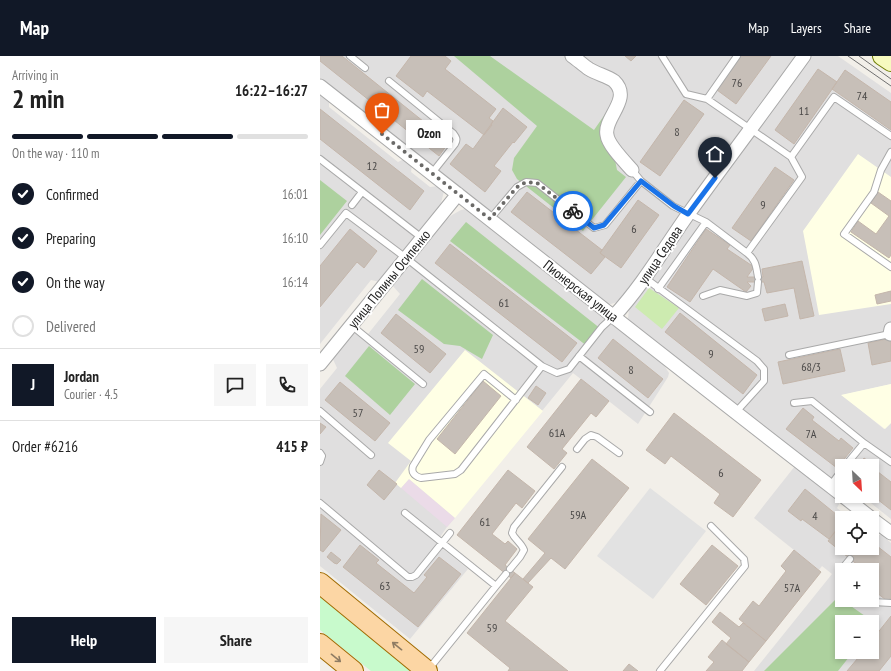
<!DOCTYPE html>
<meta charset="utf-8">
<style>
body{margin:0;font-family:"PT Sans Narrow",sans-serif;background:#f6f6f6;color:#222;height:100vh;display:flex;flex-direction:column;font-size:15px;white-space:nowrap}
*{box-sizing:border-box;margin:0}
p{font-size:13px;color:#767676}
.icon{flex:none;width:22px;height:22px;fill:none;stroke:currentColor;stroke-width:2;stroke-linecap:round;stroke-linejoin:round}
.map{position:relative;flex:1;overflow:hidden}
.side{display:flex;flex-direction:column;background:#fff;width:320px}
.side>*{flex:none}
.needle{width:26px;rotate:155deg}
.tools{position:absolute;left:515px;top:403px;display:grid;gap:8px}
.tools a{display:grid;place-items:center;width:44px;height:44px;border-radius:0px;background:#fff;box-shadow:0 2px 6px #0003;font-size:20px}
.pin{position:absolute;display:grid;place-items:center;width:34px;height:34px;color:#fff;margin:-41px -17px;border-radius:50% 50% 50% 0;rotate:-45deg;box-shadow:0 0 4px #0007}
.pin .icon{rotate:45deg}
.courier{position:absolute;display:grid;place-items:center;width:40px;height:40px;margin:-20px;border:3px solid #1a73e8;border-radius:50%;background:#fff;color:#222;box-shadow:0 1px 5px #0007}
.bubble{position:absolute;height:28px;border-radius:0px;background:#fff;box-shadow:0 2px 6px #0003;font-size:13px;font-weight:800;line-height:28px;text-align:center}
.overview em{font-style:normal;font-weight:800}
.overview div{display:flex;flex-direction:column-reverse}
.overview{display:flex;align-items:center;justify-content:space-between;height:68px;padding:0 12px}
h1{font-size:26px;font-weight:800;line-height:30px}
.bar{display:grid;grid-template-columns:repeat(4,1fr);gap:6px 4px;align-content:center;height:48px;padding:0 12px}
.bar i{height:5px;border-radius:3px;background:#e0e0e0}
.bar .on{background:#111827}
.bar p{grid-column:span 4}
.line{display:flex;align-items:center;gap:10px;padding:0 12px;border-top:1px solid #e0e0e0}
.line div{flex:1}
.round{display:grid;place-items:center;flex:none;width:42px;height:42px;border-radius:0px;background:#f6f6f6}
ol{padding:0 12px;list-style:none}
li{display:flex;align-items:center;gap:12px;height:44px}
li p{margin-inline-start:auto}
li .icon{padding:4px;border-radius:50%;background:#111827;color:#fff;stroke-width:4}
li:last-child{color:#767676}
li i{width:22px;height:22px;border:2px solid #e0e0e0;border-radius:50%}
.button{display:flex;gap:8px;margin-top:auto;padding:8px 12px}
.button a{flex:1;height:46px;border-radius:0px;background:#111827;color:#fff;font-size:16px;font-weight:800;line-height:46px;text-align:center}
.button a+a{background:#f6f6f6;color:#222}
header{display:flex;align-items:center;gap:24px;box-sizing:border-box;height:56px;padding:0 20px;background:#111827;color:#fff}
header strong{font-size:19px}
nav{display:flex;gap:22px;margin-inline-start:auto;font-size:14px}
main{display:flex;flex:1;min-height:0}
.map>svg:first-child{display:block}
</style>
<header>
<strong>Map</strong>
<nav><a>Map</a><a>Layers</a><a>Share</a></nav>
</header>
<main>
<section class="side">
<div class="overview"><div><h1>2 min</h1><p>Arriving in</p></div><em>16:22–16:27</em></div>
<div class="bar"><i class="on"></i><i class="on"></i><i class="on"></i><i></i><p>On the way · 110 m</p></div>
<ol>
<li><svg class="icon" aria-label="check" viewBox="0 0 24 24"><path d="M5 12l5 5 9-10"/></svg>Confirmed<p>16:01</p></li>
<li><svg class="icon" aria-label="check" viewBox="0 0 24 24"><path d="M5 12l5 5 9-10"/></svg>Preparing<p>16:10</p></li>
<li><svg class="icon" aria-label="check" viewBox="0 0 24 24"><path d="M5 12l5 5 9-10"/></svg>On the way<p>16:14</p></li>
<li><i></i>Delivered</li>
</ol>
<div class="line" style="height:72px"><b class="round" style="background:#111827;color:#fff">J</b><div><b>Jordan</b><p>Courier · 4.5</p></div><a class="round"><svg class="icon" aria-label="chat" viewBox="0 0 24 24"><path d="M4 5h16v11H9l-5 4z"/></svg></a><a class="round"><svg class="icon" aria-label="phone" viewBox="0 0 24 24"><path d="M5 4h4l2 5-3 2q2 4 5 5l2-3 5 2v4C11 20 4 13 5 4z"/></svg></a></div>
<div class="line" style="height:52px"><div>Order #6216</div><b>415 ₽</b></div>
<div class="button"><a>Help</a><a>Share</a></div>
</section>
<div class="map">
<svg width="571" height="615" viewBox="0 0 571 615">
<rect width="100%" height="100%" fill="#f2efe9"/>
<path fill="#e0dfdf" fill-rule="evenodd" d="M0 0H476L303 242 300 245 291 248 286 247 0 22Z
M491 0H518L571 37V328L522 339 564 373 571 367V463L542 440H552V410H522V432L310 266 308 262 309 253 311 249Z
M0 38 9 44V51L78 106 84 103 92 109 91 116 110 131 119 130 124 135 120 151 60 226 51 224 0 288Z
M146 153 150 155 344 309 349 317 348 321 318 368 253 317 127 471 116 487 148 513 90 583 0 510V333L17 312 12 301 38 271 48 278 80 238 72 229 123 167 132 159 141 154Z
M475 410 520 446 517 452 529 462H522V492H552V481L557 479H562L571 487V615H434L512 518 502 510 499 514 434 462ZM522 514H552V544H522ZM522 566H552V596H522Z"/>
<path fill="#ebdbe8" d="M89 423 135 462 127 471 81 432Z"/>
<path fill="#ffffe5" d="M538 98 571 121V248L499 259 483 175Z
M145 294 223 355 135 462 89 423 81 432 75 427 91 405 68 387Z
M571 328V367L565 373 521 339Z"/>
<path fill="#cdebb0" d="M329 232 359 252 342 273 315 251Z"/>
<path fill="#add19e" d="M134 0H170L274 74 297 41 290 79 297 114 306 121 263 175 197 123 192 114 194 102 217 70Z
M0 124 27 145 0 179Z
M146 166 281 273 267 290 130 185Z
M102 223 173 279 162 303 140 290 124 288 78 254Z
M49 290 95 328 70 359 25 320Z
M518 541 555 567 552 571V566H522V596H533L518 615H444Z"/>
<path fill="#c8facc" d="M0 539 94 615H51L0 574Z"/>
<path fill="#e2e2e2" d="M330 432 386 475 333 543 277 500Z"/>
<path fill="#c7bfb8" stroke="#c4b6ab" d="M0 0H22L129 86 119 100 0 5Z
M91 0H125L131 5 125 13 176 53 169 62 173 65 171 68 172 69 164 79 107 35 103 41 76 20Z
M305 0H316L311 5Z
M421 0H451L416 48 397 34Z
M498 13 517 26 474 88 455 74Z
M525 14 571 46V74L512 33Z
M364 44 384 58 340 120 320 106Z
M183 52 207 71 194 87 193 86 174 110 181 115 165 136 130 108 146 88 153 93Z
M0 53 104 135 90 154 0 83Z
M455 111 474 124 431 185 412 172Z
M207 136 282 194 280 197 285 201 271 218 191 156Z
M558 136 571 145V199L569 202 531 176 538 165 556 178 569 160 551 147Z
M318 144 339 159 301 212 280 197Z
M30 173 57 195 44 212 37 206 0 251V210Z
M386 173 410 189 407 193 434 211 427 221H443L442 213 482 205 494 260 480 263 474 232 447 237 444 226H427L431 230 426 236 393 213 370 246 347 231Z
M130 188 257 287 242 306 115 207Z
M571 235V245L557 248 555 239Z
M465 248 468 260 445 265 442 253Z
M360 257 437 319 423 338 345 276Z
M76 258 126 298 110 317 61 277Z
M571 282V305L552 309 548 287Z
M293 283 343 323 328 342 278 302Z
M520 293 525 315 463 328 458 306Z
M261 323 289 345 276 361 271 357 242 393 247 397 234 413 207 391Z
M163 325 181 340 135 398 117 383Z
M20 326 70 367 55 385 5 344Z
M216 330 226 337 218 349 208 342Z
M483 352 494 361 492 364 519 385 521 382 533 392 517 412 466 373Z
M354 357 441 424 413 461 394 447 400 438 351 400 345 408 326 394Z
M0 367 6 371 0 378Z
M544 402 555 410 553 412 571 426V454L552 439V410H538Z
M272 403 309 432 245 513 231 502 208 527 203 523 225 497 208 483Z
M59 414 77 428 64 444 47 429Z
M188 414 215 435 202 452 196 447 172 478 185 488 188 485 197 493 185 509 195 517 191 522 137 479Z
M485 433 522 463V467L509 483 482 463 481 465 468 455Z
M1 458 21 474 3 496 0 494Z
M522 467V492H552V486L571 501V543L566 544 552 533V514H544L508 485Z
M40 489 59 504 56 507 94 537 107 521 104 519 119 501 141 518 98 571 23 511Z
M392 489 418 510 386 549 360 528Z
M474 494 501 516 446 585 419 563 433 545 439 550 466 515 461 510Z
M11 496 21 504 17 508 14 507 7 501Z
M195 517 213 531 185 565 248 615H188L190 612 147 577Z
M400 556 419 571 423 567 446 585 429 606 406 588 411 582 392 566Z
M571 560V600L559 615H527L543 596H552V584Z
M402 584 429 606 422 615H386L394 606 388 601Z
M309 608 318 615H303Z"/>
<g fill="none" stroke-linecap="round" stroke-linejoin="round">
<g stroke="#a9a9a9" stroke-width="8">
<path id="lane" d="M30 0 45 12
M69 25 133 77C136 81 138 83 135 88L112 117
M387 43 417 0
M571 96 561 114 554 136 524 178 571 211
M471 101 514 41 571 80
M0 103 102 182
M312 114 321 125 353 150 386 166 427 197 482 121 471 101 387 43 366 38 342 0
M32 149 42 136
M170 163 197 131 206 126 217 127 274 172 285 169 321 125
M0 189 26 157 86 202 222 310 237 317 249 313 282 271 294 260
M427 197C436 204 436 210 438 221
M325 222 437 305 444 313V325L415 357
M338 233 386 166
M383 240 400 234 427 240 437 237 438 226
M31 269 103 328
M469 299 570 278
M259 300 330 356
M196 344 164 318 109 384 93 410C91 416 94 420 101 422L135 418 141 414 222 310
M474 347 492 345 544 387 525 410
M0 355 51 399
M544 387 571 406
M257 393 265 383 271 379 277 381 299 397
M0 397 2 400 0 406
M510 430 522 414
M0 447 88 521H92L96 519 130 477
M85 457 176 530 108 614
M190 513 200 501 204 494C201 486 195 484 192 477L194 471 242 411
M522 515 521 514 530 503
M176 530 186 518
M549 544 553 546 571 547
M340 615 425 510 424 503 391 470"/>
</g>
<g stroke="#a9a9a9" stroke-width="15">
<path id="street" d="M252 0C258 4 263 9 269 13 277 18 287 20 294 25 313 43 283 62 287 79 288 89 305 106 312 114
M0 30C174 166 347 304 522 439
M294 260C323 229 344 192 369 157 407 104 446 53 484 0
M571 273 570 278 571 277
M0 308 138 138
M523 440 551 462
M552 463 571 477"/>
</g>
<g stroke="#707d05" stroke-width="20">
<path id="secondary" d="M562 0 571 6"/>
</g>
<g stroke="#a06b00" stroke-width="22">
<path id="primary" d="M0 527 107 615
M0 588 33 615"/>
</g>
<use href="#lane" stroke="#fff" stroke-width="6"/>
<use href="#street" stroke="#fff" stroke-width="13"/>
<use href="#secondary" stroke="#f7fabf" stroke-width="18"/>
<use href="#primary" stroke="#fcd6a4" stroke-width="20"/>
<path stroke="#707070" stroke-width="1" d="M528 0 571 30
M539 0 571 23"/>
</g>
<defs><path id="oneway-shaft" d="M-6 0H5M1.5-3L5.5 0L1.5 3" fill="none" stroke-width="1.6" stroke-linecap="round" stroke-linejoin="round"/></defs>
<g stroke="#8f7c63">
<use href="#oneway-shaft" transform="translate(77 590) rotate(-141)"/>
<use href="#oneway-shaft" transform="translate(16 602) rotate(39)"/>
</g>
<g fill="none" stroke-linecap="round" stroke-linejoin="round">
<path stroke="#6b6a68" stroke-width="4" stroke-dasharray="0 7.2" d="M62 78 170 163 197 131 206 126 217 127 253 155"/>
<path stroke="#1a73e8" stroke-width="5" d="M253 155 274 172 284 169 321 125 354 150 368 158 395 122"/>
</g>
<g text-anchor="middle" dominant-baseline="central" stroke-width="4" stroke-linejoin="round" paint-order="stroke">
<g font-size="12" fill="#4b4948">
<text x="417" y="26">76</text>
<text x="542" y="39">74</text>
<text x="484" y="54">11</text>
<text x="357" y="75">8</text>
<text x="52" y="109">12</text>
<text x="443" y="148">9</text>
<text x="314" y="172">6</text>
<text x="184" y="246">61</text>
<text x="99" y="292">59</text>
<text x="391" y="297">9</text>
<text x="491" y="310">68/3</text>
<text x="311" y="313">8</text>
<text x="38" y="356">57</text>
<text x="237" y="376">61А</text>
<text x="491" y="377">7А</text>
<text x="401" y="416">6</text>
<text x="258" y="458">59А</text>
<text x="495" y="459">4</text>
<text x="165" y="465">61</text>
<text x="65" y="529">63</text>
<text x="472" y="531">57А</text>
<text x="172" y="571">59</text>
</g>
<g font-size="14" fill="#222" stroke="#fff">
<text transform="translate(340 199) rotate(-56)">улица Седова</text>
<text transform="translate(69 223) rotate(-51)">улица Полины Осипенко</text>
<text transform="translate(261 235) rotate(38)">Пионерская улица</text>
</g>
</g>
</svg>
<div class="tools">
<a><svg class="needle" viewBox="-14 -14 28 28"><path d="M0-13l5 13h-10z" fill="#e53935"/><path d="M0 13l5-13h-10z" fill="#767676"/></svg></a>
<a><svg class="icon" aria-label="locate" viewBox="0 0 24 24"><circle cx="12" cy="12" r="6"/><path d="M12 2v4M12 18v4M2 12h4M18 12h4"/></svg></a>
<a>+</a>
<a>−</a>
</div>
<div class="pin" style="left:62px;top:78px;background:#ea580c"><svg class="icon" aria-label="bag" viewBox="0 0 24 24"><path d="M5 8h14l-1 12H6zM9 8a3 3 0 0 1 6 0"/></svg></div>
<div class="pin" style="left:395px;top:122px;background:#1f2937"><svg class="icon" aria-label="home" viewBox="0 0 24 24"><path d="M3 11l9-7 9 7M6 9v11h12V9"/></svg></div>
<div class="courier" style="left:253px;top:155px"><svg class="icon" aria-label="bike" viewBox="0 0 24 24"><circle cx="6" cy="16" r="4"/><circle cx="18" cy="16" r="4"/><path d="M6 16l4-8h5l3 8M10 8l3 8H6M13 5h3"/></svg></div>
<div class="bubble" style="left:86px;top:64px;width:46px">Ozon</div>
</div>
</main>
